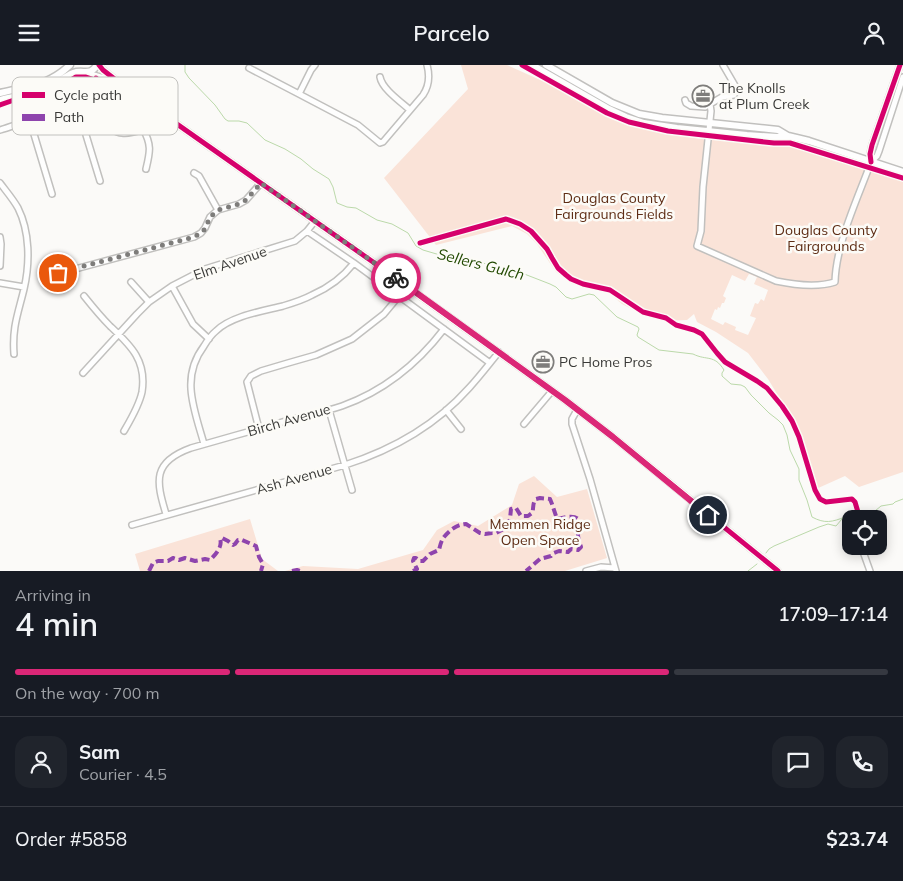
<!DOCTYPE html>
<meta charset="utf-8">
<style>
body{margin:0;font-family:Mulish,sans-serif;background:#20242c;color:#f1f3f6;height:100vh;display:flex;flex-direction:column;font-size:19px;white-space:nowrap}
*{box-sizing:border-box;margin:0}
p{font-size:16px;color:#9ea1a6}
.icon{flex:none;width:28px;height:28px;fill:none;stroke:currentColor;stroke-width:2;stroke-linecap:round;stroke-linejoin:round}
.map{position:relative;height:506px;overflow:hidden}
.drawer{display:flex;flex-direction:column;background:#171b24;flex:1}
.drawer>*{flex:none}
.fabs{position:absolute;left:842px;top:445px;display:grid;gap:10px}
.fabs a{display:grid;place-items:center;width:45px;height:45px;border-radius:10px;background:#171b24;box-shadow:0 2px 12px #0003;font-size:25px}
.pin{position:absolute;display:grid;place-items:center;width:42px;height:42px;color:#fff;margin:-21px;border:2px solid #fff;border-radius:50%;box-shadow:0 1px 5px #0007}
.courier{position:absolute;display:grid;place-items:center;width:50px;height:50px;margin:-25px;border:4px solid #db2777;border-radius:50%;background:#fff;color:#222;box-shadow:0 1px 6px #0007}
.overview em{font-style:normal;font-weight:600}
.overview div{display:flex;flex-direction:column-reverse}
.overview{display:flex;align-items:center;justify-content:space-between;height:85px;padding:0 15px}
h1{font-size:32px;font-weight:600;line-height:38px}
.bar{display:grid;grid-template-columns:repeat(4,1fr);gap:8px 5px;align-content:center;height:60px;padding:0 15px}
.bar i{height:6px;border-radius:4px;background:#363941}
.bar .current{background:#db2777}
.bar p{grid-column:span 4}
.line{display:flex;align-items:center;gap:12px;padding:0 15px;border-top:1px solid #363941}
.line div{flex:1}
.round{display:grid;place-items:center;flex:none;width:52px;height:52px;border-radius:15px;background:#20242c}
header{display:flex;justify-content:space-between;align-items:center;height:65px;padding:0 15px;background:#171b24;font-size:22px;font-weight:600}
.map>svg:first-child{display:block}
</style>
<header><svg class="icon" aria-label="menu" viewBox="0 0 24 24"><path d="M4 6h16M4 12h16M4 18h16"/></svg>Parcelo<svg class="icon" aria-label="person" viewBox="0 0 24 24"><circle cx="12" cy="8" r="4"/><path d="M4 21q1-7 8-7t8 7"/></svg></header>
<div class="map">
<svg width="903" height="506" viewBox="0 0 903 506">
<rect width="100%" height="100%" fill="#fbfaf8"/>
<path fill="#fae3d8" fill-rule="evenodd" d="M461 0H507L547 18 605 50 622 56 646 63 670 69 702 74 788 81 841 97 872 105 903 116V407L859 422 845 411 816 424 806 387 794 357 768 314 748 288 716 267 697 257 694 249 687 255 664 256 645 251 622 239 608 227 572 219 556 207 537 179 527 169 512 161 436 180 384 113 468 24ZM749 209 757 212 754 219 768 225 764 236 761 234 758 239 755 238 750 251 756 253 748 270 735 265 736 262 725 257 723 260 711 254 715 244 717 245 718 242 720 243 722 238H724L726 233 723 231 732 210 745 216Z
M534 411 557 432 587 424 607 493 565 506H285L303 501 358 504 423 485 437 465 454 456 478 461 512 440 519 419Z
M250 454 262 494 278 506H140L135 489Z"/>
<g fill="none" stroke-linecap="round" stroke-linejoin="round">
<path stroke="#bbd9aa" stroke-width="1" d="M185 0V7L189 13 215 40 225 54 228 56H239L247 58 265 75 285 84 301 94 313 104 329 114 333 122 337 138 347 142 356 143 377 155 392 159 408 168 416 181 423 185 440 190 463 192 496 202 514 205 550 219 556 222 566 232 572 234 589 229 594 230 617 252 638 262 639 264 637 270 638 272 659 285 693 289C707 296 714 289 724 305L722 308V311L731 319 741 320 745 322 751 330 769 348 778 355 783 360 787 370 790 385 799 404V415L807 435 812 452C825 459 832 457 845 452
M856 449 868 448 875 446 881 441 893 439 895 437 903 434
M766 488 769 484 774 481 819 462 828 459 836 461 842 454
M748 506 757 499"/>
<g stroke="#c1c0be" stroke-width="8">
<path id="minor" d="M99 0 103 5 130 26 373 197 565 335 613 372 778 506
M315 0 311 5 299 29 358 60 380 78 383 77 423 30C429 21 430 11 427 0
M249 3 299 29
M87 8 104 13 117 19
M380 12C382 24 401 37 410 45
M685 35 686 38 691 41 705 42 722 32 734 30 737 24 723 0
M710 39 711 46 703 122 701 166 697 181 776 216C795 220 816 223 835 217 836 178 858 133 871 97L877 91 879 86 903 12
M91 53 87 62 86 70 100 116
M30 56 52 129
M107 62 114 50
M143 64C152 80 150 87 146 104
M143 64 157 44
M0 65C20 59 48 47 68 48 83 48 95 56 108 62 113 65 117 68 122 68 129 69 135 67 141 65 151 61 156 56 162 48
M871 97 870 89 872 80 900 0
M194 108 199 111 218 145
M0 118C6 126 13 134 18 143 30 167 30 198 24 224 18 249 12 262 14 289
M307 166 354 198 490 298
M0 172 1 179 0 201
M53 210 194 172 201 168 205 163 210 152 218 145 239 139 246 135 261 118
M131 217 149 237
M0 218 24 222
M172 221 193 259 209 274
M84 231C92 241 100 251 110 261 130 280 147 295 142 327 139 341 131 354 124 366
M83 308 137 249 149 237 172 221 205 204 295 176 307 166 315 156
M329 345 352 425
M446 345 461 364
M577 345 572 354V359L590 414 616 506
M524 359 552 326
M259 364 247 317 251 311 261 306 288 298 316 290 352 274 384 249 399 231
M204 379C199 361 192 342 191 324 190 308 195 293 204 281 207 276 211 270 216 266 231 251 263 246 283 241 293 238 303 235 312 230 328 223 343 212 354 198
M166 449C156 416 152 397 191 383 220 375 250 366 279 358 300 352 321 348 342 341 384 326 418 298 444 264
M132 460 345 400C392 385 436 360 469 323 480 311 489 299 499 287
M861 481 870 506
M586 506 601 502 615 503"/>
</g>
<g stroke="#c1c0be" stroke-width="9">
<path id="major" d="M532 0 609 44 626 52 644 58 677 63 747 70 777 72 788 71
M546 0 612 38 639 49 662 53 778 65 788 71 809 76 903 107
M0 28C28 21 48 21 70 0
M0 35C17 31 34 29 49 22 58 18 65 11 73 8 83 4 90 12 97 0"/>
</g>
<use href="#minor" stroke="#fefefe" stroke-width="5"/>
<use href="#major" stroke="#fefefe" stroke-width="6"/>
<path stroke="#8e44ad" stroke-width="4" stroke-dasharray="8 4" stroke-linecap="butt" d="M149 506 153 498 158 496H168L173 493 179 495 185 493 195 496 205 494 210 495C215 490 223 482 220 474L222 473 228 476 233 480 235 479 238 475H242L256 481 259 492 263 499 261 506
M292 506 297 505 300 506
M413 506 417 504 413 496 414 493H416L420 496H423L430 489 439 485C440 481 441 476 444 472 449 466 457 459 466 459L480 468 485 469 492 468H496L507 462 510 454 511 444 516 443 521 451H528L532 448C534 444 532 438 536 434L540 433 550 434 552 439 557 454C563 453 577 448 580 457 581 461 578 466 578 470 578 474 580 478 581 482L578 485 571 484 568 487 559 486 554 488 551 491 540 494 526 506"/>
<g stroke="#fcfbf7" stroke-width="8">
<path id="cycleway" d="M99 0 103 5 130 26 373 197 565 335 613 372 778 506
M522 0 607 48 629 57 668 66 774 78H790L903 113
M0 40 14 35 50 25 66 18 76 12H86L95 15 96 13
M871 97 870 89 872 80 900 0
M420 178 506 154 520 159 531 166 547 184 552 193 558 203 566 210 571 214 583 219 610 225 643 247 666 253 676 260 694 265 702 269 717 288 725 297 757 316 767 323 782 341 792 356 799 372 815 425 820 434 826 437 852 434 855 437 860 454"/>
</g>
<use href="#cycleway" stroke="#d6006c" stroke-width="5"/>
</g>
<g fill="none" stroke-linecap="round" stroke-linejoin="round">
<path stroke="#7e7d7b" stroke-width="5" stroke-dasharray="0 9" d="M58 208 194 172 201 168 205 164 210 152 218 145 239 139 246 135 261 118 396 213"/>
<path stroke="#db2777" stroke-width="6" d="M396 213 565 335 613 372 708 450"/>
</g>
<defs>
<g id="office-ring" transform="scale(1.125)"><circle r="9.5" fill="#fcfbf7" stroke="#7e7d7b" stroke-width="1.5"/><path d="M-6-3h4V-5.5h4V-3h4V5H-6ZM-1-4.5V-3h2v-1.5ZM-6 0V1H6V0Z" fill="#7e7d7b"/></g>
</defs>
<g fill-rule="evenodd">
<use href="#office-ring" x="703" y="31"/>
<use href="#office-ring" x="543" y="297"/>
</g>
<g text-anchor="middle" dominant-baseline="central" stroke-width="5" stroke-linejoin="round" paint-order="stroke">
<g font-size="14" fill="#3a3a38" stroke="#fcfbf7" text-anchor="start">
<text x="719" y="23">The Knolls<tspan x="719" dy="16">at Plum Creek</tspan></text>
<text x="559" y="297">PC Home Pros</text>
</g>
<g font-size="14" fill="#5e2d15" stroke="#fcfbf7">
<text x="614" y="133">Douglas County<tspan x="614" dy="16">Fairgrounds Fields</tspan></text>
<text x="826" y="165">Douglas County<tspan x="826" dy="16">Fairgrounds</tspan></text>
<text x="540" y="459">Memmen Ridge<tspan x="540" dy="16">Open Space</tspan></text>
</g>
<g font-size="14" fill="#3a3a38" stroke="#fcfbf7">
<text transform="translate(230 198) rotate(-19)">Elm Avenue</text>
<text transform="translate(289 355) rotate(-16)">Birch Avenue</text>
<text transform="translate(294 414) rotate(-16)">Ash Avenue</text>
</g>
<g font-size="15" font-style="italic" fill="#214900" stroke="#fcfbf7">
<text transform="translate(481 199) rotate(14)">Sellers Gulch</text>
</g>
</g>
<rect x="12" y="12" width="166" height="58" rx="8" fill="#fcfbf7" stroke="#c2c1be" stroke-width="1"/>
<rect x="22" y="27" width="23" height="6" fill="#d6006c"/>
<rect x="22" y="49" width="23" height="7" fill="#8e44ad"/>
<g font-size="14" fill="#3a3a38">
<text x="54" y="35">Cycle path</text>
<text x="54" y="57">Path</text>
</g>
</svg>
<div class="fabs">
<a><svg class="icon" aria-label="locate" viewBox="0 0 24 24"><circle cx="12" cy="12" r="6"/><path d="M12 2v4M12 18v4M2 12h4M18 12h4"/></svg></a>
</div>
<div class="pin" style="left:58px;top:208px;background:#ea580c"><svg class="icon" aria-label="bag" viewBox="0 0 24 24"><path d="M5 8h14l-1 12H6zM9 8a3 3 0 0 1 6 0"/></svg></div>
<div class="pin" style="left:708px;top:450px;background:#1f2937"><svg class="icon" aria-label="home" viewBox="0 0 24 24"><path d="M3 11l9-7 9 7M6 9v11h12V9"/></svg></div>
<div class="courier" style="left:396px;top:213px"><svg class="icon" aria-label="bike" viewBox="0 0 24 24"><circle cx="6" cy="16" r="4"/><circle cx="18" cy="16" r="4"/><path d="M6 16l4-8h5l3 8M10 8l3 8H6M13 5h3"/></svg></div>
</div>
<section class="drawer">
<div class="overview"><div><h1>4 min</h1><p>Arriving in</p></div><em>17:09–17:14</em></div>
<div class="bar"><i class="current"></i><i class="current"></i><i class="current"></i><i></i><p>On the way · 700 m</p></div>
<div class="line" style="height:90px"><a class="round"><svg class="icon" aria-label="person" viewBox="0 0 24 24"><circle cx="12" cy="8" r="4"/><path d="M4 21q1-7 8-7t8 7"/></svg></a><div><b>Sam</b><p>Courier · 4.5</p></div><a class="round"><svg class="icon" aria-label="chat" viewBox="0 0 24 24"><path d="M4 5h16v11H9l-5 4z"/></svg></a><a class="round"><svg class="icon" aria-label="phone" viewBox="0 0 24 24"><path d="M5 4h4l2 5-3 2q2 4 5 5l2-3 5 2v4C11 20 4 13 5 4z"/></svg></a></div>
<div class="line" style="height:65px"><div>Order #5858</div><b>$23.74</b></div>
</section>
